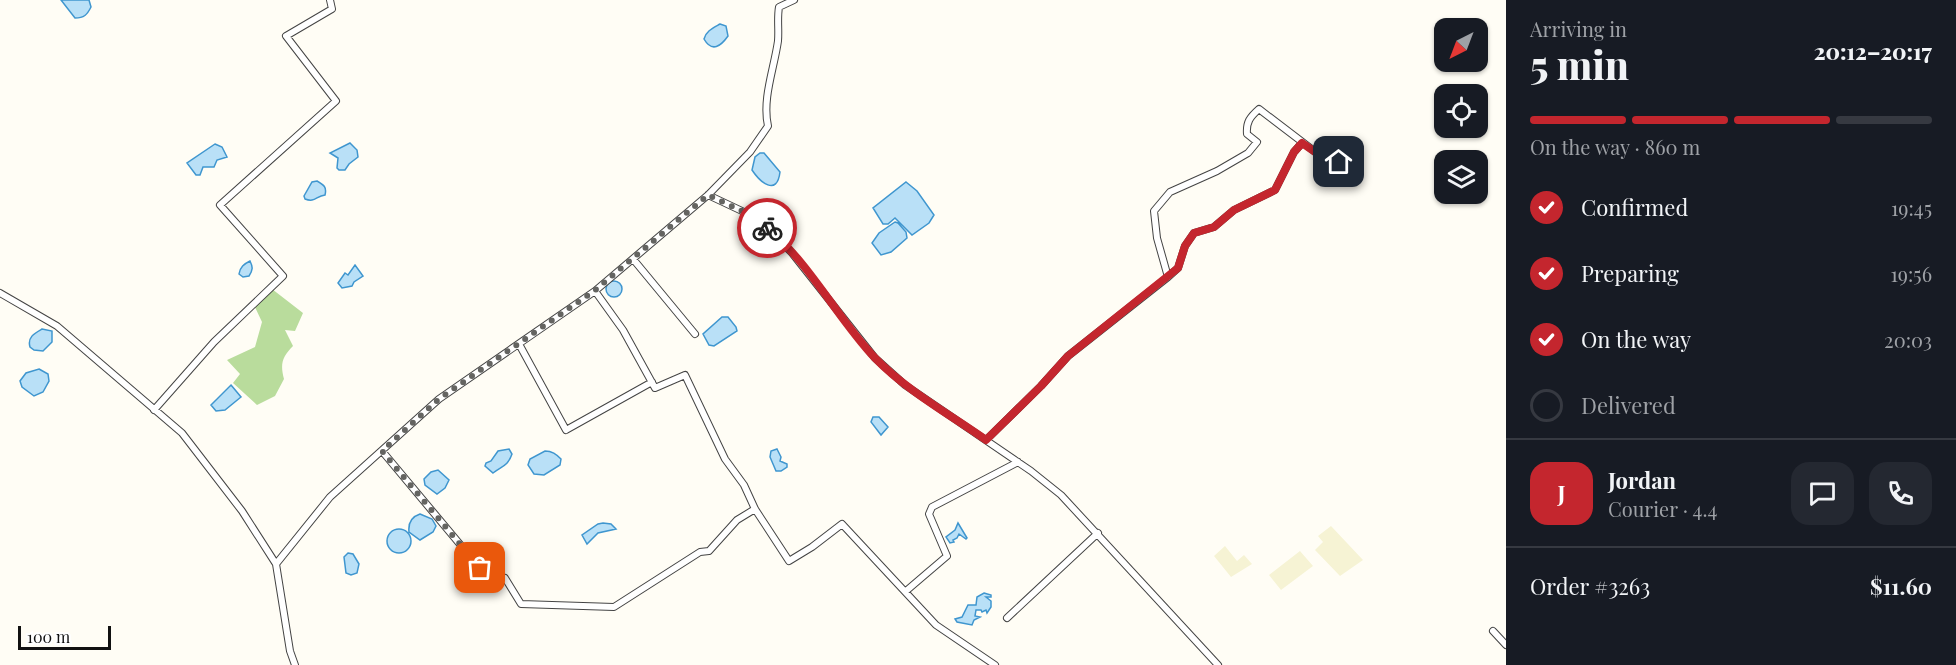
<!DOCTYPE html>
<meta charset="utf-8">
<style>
body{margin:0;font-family:"Playfair Display",serif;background:#242831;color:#f1f3f6;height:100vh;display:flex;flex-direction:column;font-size:22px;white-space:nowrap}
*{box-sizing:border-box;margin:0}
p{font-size:20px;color:#9ea1a6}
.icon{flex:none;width:33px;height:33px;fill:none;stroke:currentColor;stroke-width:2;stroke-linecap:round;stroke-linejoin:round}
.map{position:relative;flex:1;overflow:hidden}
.side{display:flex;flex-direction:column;background:#171b24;width:450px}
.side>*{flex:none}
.needle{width:39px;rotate:222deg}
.buttons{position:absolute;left:1434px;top:18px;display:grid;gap:12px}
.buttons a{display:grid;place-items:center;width:54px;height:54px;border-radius:12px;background:#171b24;box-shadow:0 2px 4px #0004;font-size:30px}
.scale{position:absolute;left:18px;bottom:15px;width:93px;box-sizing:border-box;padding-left:6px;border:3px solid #111;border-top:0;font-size:16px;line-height:21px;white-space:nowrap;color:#111;-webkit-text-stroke:4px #fff;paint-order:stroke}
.pin{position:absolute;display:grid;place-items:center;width:51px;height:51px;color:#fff;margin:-26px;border-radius:12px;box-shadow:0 3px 9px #0006}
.courier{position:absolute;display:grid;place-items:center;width:60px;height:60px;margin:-30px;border:4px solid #c4262e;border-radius:50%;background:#fff;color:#222;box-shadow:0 2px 8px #0007}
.overview em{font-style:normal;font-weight:800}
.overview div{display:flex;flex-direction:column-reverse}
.overview{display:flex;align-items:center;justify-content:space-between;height:102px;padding:0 24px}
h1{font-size:39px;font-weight:800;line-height:45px}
.bar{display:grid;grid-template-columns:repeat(4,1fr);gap:9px 6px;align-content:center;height:72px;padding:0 24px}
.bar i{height:8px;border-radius:4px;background:#363941}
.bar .on{background:#c4262e}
.bar p{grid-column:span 4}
.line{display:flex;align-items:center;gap:15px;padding:0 24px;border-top:2px solid #363941}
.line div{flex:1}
.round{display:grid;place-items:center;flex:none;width:63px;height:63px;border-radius:18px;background:#242831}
ol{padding:0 24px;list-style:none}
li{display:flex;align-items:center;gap:18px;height:66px}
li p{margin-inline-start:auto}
li .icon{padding:6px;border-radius:50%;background:#c4262e;color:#fff;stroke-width:4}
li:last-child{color:#9ea1a6}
li i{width:33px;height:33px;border:3px solid #363941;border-radius:50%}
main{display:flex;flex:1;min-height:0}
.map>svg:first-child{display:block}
</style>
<main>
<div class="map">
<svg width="1506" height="665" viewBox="0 0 1506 665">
<rect width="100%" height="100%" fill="#fffdf5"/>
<path fill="#f6f3d4" d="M1331 526 1363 560 1340 576 1315 550 1323 542 1318 536Z
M1225 546 1237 561 1244 555 1252 564 1231 577 1214 556Z
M1300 551 1313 566 1281 590 1269 575Z"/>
<path fill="#b9dc9c" d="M272 289 303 313 295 331 285 330 293 346C282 357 280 364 284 379L275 396 257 405 233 383 240 374 227 360 255 347 262 322 254 305Z"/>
<path fill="#b9e0f7" stroke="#3f96cf" stroke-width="1.5" d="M61 0H89L91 7C87 15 84 18 75 18Z
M720 24 726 26 728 36C721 46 712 53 704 39 706 31 713 28 720 24Z
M350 143 357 150 358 157 349 164 345 170H339L337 168 338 158 330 153Z
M215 144 222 147 227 157 217 160 214 167H203L200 175H196L187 163Z
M760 153H764L780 172C777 197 760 182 752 170L755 157Z
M317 181C324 185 327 187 325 195 316 196 315 203 305 199L304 196 312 182Z
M906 182 917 191 934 215 929 223 912 235 895 218 888 224H883L873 208Z
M895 222 898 223 906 232 907 238 891 252 881 255 872 243 879 233Z
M250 261C253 267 253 270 249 276L243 277 239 274C240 267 244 264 250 261Z
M355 265 363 276 354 282 352 286 342 288 338 283 345 273 348 275Z
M606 289a8 8 0 1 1 16 0a8 8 0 1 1-16 0Z
M722 317H728L736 327 737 331 714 346 709 345 703 334Z
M42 329 52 331V342L43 351 34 350 30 347C27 337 35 333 42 329Z
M39 369 48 374 49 381 43 392 34 396 22 387 20 381 26 373Z
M231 385 241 397 225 410 216 411 211 405Z
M873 417H879L888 427 881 435 871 422Z
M509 449 512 454C508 466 502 466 493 473L485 466 486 463 491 461 498 451Z
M777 449 781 457 780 461 787 464V467L781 471H776L770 457 771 451Z
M545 451C552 451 556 454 561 459L560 465 544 475 534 474 528 465 530 459Z
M438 470 449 480 445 488 437 494 425 485 424 479 431 472Z
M420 514 432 519 436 526 433 532 420 540 409 532C408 523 411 517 420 514Z
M603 523 611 524 616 529 598 533 587 544 582 535 598 524Z
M958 523 967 538 966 539 959 534 957 538 953 540 954 542 950 543 946 537 955 530Z
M387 541a12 12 0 1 1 24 0a12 12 0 1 1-24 0Z
M348 553 353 554 359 564 357 573 351 575 346 573 344 557Z
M984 593 991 595V597H986L991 601V607L987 613 986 610 982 612 981 610H976L975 616 980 617 974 620 972 625 957 622 955 619 962 617 968 605H976L977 597Z"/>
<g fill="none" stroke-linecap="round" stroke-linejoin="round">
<g stroke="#444" stroke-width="8">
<path id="minor" d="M708 195 742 211 769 230 792 253 875 358 905 385 1031 471 1061 495 1218 665
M633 259 695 334
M1168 277 1178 268 1185 246 1194 233 1214 227 1234 210 1275 190 1294 152 1302 143
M595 291 623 330 655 388 685 375 725 459 744 485 755 509 789 561 812 547 842 524 936 625 995 665
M0 293 57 326 182 433 242 511 276 564 290 651 295 665
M519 344 566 430 652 382
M154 410 214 342 283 276 220 205 336 101 286 36 332 9 330 0
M986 440 1041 386 1068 356 1168 277 1157 238 1154 211 1170 192 1217 171 1248 153 1257 142 1247 134C1246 122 1250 117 1259 109L1318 154 1339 162
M382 451 494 585 505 578 521 604 614 607 700 552 709 551 737 520 755 509
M276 564 330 497 439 399 595 291 708 195 750 152 768 126C762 99 774 69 778 41 779 29 777 19 779 7L794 0
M906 591 947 556 929 514 932 507 1018 462
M1007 618 1098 533
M1493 631 1506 645"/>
</g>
<use href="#minor" stroke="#fff" stroke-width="6"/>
</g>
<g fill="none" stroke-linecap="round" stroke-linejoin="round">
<path stroke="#646461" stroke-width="6" stroke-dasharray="0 10.8" d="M480 568 382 451 439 399 594 291 708 195 742 211 767 228"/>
<path stroke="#c4262e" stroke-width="8" d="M767 228C809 262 838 319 875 358 907 391 949 414 986 440L1041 386 1068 356 1178 268 1185 246 1194 233 1214 227 1234 210 1275 190 1294 152 1302 143 1318 154 1339 162"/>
</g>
</svg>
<div class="buttons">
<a><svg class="needle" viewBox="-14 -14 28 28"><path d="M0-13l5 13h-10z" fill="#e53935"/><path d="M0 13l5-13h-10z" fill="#9ea1a6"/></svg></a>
<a><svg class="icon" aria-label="locate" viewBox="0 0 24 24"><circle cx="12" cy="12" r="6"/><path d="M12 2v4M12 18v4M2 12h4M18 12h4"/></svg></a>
<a><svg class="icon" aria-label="layers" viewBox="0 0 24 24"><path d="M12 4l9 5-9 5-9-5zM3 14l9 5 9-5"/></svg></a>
</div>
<div class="scale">100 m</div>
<div class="pin" style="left:480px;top:568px;background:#ea580c"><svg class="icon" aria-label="bag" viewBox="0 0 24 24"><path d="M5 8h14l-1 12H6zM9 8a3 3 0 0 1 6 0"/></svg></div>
<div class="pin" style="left:1339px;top:162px;background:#1f2937"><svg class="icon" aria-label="home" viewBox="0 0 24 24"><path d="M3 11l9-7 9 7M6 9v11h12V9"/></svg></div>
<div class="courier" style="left:767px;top:228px"><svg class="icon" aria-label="bike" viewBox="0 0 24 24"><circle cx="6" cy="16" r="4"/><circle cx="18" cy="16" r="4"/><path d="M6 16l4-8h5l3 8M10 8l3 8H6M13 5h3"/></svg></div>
</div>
<section class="side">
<div class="overview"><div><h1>5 min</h1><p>Arriving in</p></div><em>20:12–20:17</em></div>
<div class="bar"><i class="on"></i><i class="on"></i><i class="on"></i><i></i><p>On the way · 860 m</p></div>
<ol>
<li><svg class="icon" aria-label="check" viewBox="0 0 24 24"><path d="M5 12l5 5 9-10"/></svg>Confirmed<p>19:45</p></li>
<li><svg class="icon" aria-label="check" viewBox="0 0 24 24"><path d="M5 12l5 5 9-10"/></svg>Preparing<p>19:56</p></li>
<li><svg class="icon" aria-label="check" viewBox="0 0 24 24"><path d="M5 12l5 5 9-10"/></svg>On the way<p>20:03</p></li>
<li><i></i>Delivered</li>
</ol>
<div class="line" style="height:108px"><b class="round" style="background:#c4262e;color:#fff">J</b><div><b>Jordan</b><p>Courier · 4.4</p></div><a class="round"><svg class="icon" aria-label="chat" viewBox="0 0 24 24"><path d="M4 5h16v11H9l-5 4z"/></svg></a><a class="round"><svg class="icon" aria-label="phone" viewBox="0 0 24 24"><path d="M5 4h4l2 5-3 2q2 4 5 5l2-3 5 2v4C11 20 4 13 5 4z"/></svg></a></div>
<div class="line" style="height:78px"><div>Order #3263</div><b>$11.60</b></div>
</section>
</main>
